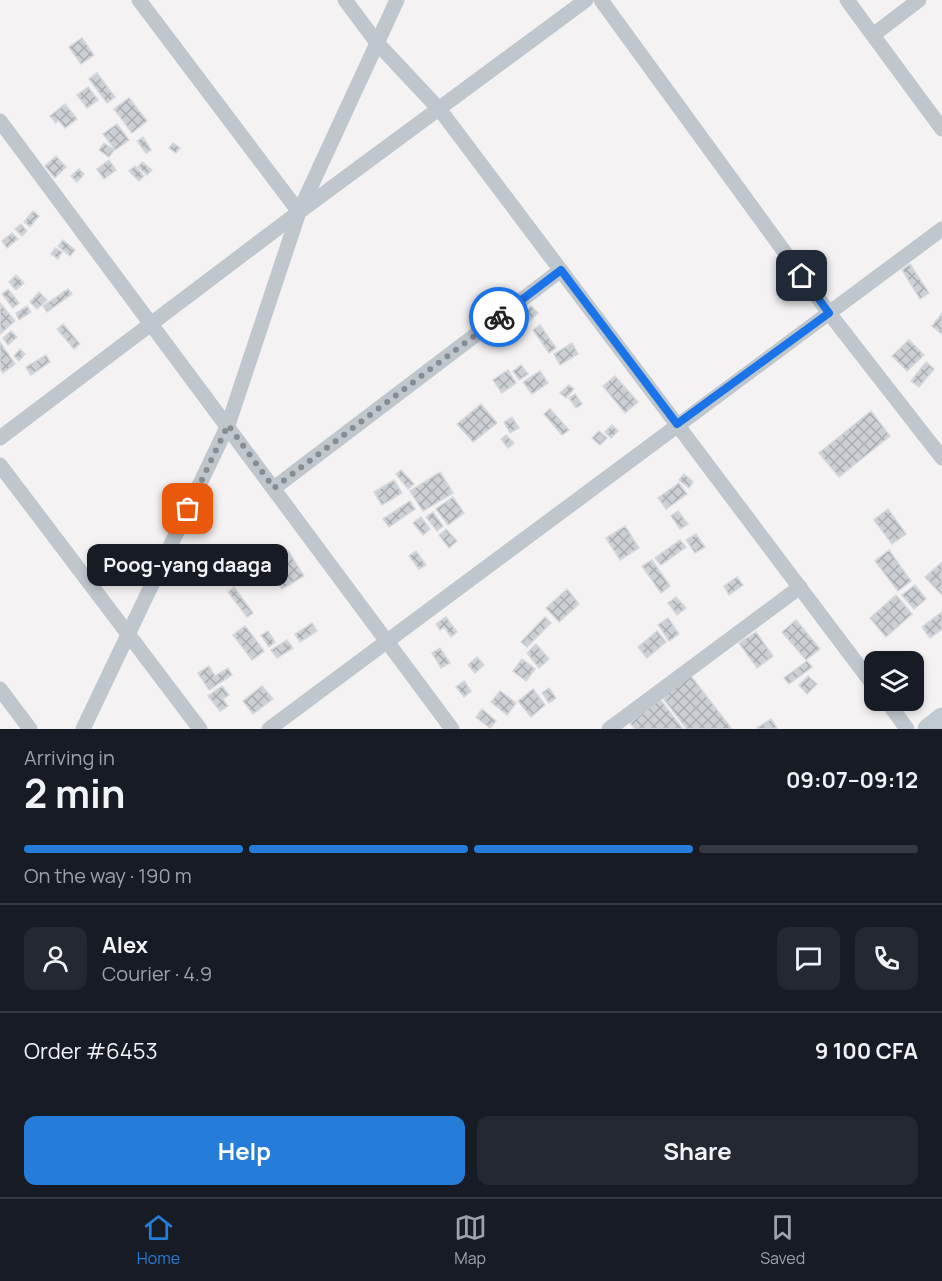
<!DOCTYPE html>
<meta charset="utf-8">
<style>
body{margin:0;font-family:Manrope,sans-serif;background:#242831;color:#f1f3f6;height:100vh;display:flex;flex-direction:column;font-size:22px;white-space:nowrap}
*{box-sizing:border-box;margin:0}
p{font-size:20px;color:#9ea1a6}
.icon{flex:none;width:33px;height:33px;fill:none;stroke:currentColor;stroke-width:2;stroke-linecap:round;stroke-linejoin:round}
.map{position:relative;height:729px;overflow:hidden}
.sheet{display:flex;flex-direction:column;background:#171b24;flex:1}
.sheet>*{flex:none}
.controls{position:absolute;left:864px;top:651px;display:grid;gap:12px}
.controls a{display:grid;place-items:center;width:60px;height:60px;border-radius:12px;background:#171b24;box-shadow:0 3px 9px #0003;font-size:30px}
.pin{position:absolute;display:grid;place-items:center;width:51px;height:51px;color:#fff;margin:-26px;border-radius:12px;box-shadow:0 3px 9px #0006}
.courier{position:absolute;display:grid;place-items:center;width:60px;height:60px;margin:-30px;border:4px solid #1a73e8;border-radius:50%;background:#fff;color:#222;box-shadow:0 2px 8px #0007}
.bubble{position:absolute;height:42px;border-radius:12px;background:#171b24;box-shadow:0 3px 9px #0003;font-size:20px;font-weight:700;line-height:42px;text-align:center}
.summary em{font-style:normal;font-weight:700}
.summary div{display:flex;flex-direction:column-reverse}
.summary{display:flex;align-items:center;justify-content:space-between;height:102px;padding:0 24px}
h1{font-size:39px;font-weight:700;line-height:45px}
.bar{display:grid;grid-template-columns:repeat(4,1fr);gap:9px 6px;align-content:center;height:72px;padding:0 24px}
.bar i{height:8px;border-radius:4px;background:#363941}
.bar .on{background:#267dd9}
.bar p{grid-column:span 4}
.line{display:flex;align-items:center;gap:15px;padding:0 24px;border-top:2px solid #363941}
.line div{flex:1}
.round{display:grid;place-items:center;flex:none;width:63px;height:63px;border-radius:12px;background:#242831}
.primary-button{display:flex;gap:12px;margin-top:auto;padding:12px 24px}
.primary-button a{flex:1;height:69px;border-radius:12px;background:#267dd9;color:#fff;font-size:24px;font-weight:700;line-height:69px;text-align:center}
.primary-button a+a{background:#242831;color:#f1f3f6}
.menu{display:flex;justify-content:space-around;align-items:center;height:84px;border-top:2px solid #363941;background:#171b24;font-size:16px;color:#9ea1a6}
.menu a{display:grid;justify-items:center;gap:3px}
.menu .on{color:#267dd9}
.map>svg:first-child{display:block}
</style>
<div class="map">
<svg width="942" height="729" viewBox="0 0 942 729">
<defs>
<pattern id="building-cross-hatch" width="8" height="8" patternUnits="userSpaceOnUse" patternTransform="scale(1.5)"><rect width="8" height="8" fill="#cccfd4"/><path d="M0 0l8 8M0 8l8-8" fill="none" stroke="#a8abaf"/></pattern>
</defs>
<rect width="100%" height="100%" fill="#f4f2f2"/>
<path fill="url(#building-cross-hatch)" stroke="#d6d8dd" stroke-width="1.5" d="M82 38 94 55 81 64 69 47Z
M97 73 115 97 107 103 89 79Z
M88 87 98 100 87 108 77 95Z
M129 98 147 121 132 133 114 109Z
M65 104 77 119 65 128 58 120 56 123 50 116Z
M117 124 129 140 115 150 103 134Z
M143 137 151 150 146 153 137 141Z
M104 143 114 150 109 157 99 150Z
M173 143 180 148 176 153 169 148Z
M56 156 66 167 55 178 45 166Z
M109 160 116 170 104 179 97 169Z
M142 162 152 170 147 175 138 167Z
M135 166 144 176 139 181 129 171Z
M79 169 84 174 77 182 71 176Z
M33 211 39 216 30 227 24 222Z
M21 224 27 231 22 236 15 229Z
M12 233 18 239 7 248 2 241Z
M63 240 75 250 70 256 58 246Z
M55 248 62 252 58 259 51 254Z
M910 264 929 293 920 299 902 270Z
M16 275 24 283 16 290 9 282Z
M8 289 19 303 13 308 2 294Z
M68 289 72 294 47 312 43 306Z
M39 292 47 300 37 309 30 302Z
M0 303 15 321 0 334Z
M27 306 31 312 19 320 16 313Z
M531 306 538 313 527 323 521 316Z
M942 313V334L932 326Z
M63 324 80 344 74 349 57 329Z
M540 325 556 348 549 353 533 330Z
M11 331 17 337 8 345 3 338Z
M909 340 924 355 907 371 892 356Z
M0 342 15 364 3 373 0 368Z
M572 343 578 354 560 365 554 354Z
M20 349 25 354 19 361 14 356Z
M46 355 50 362 31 375 26 367Z
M926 362 934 369 919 387 911 381Z
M521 365 528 374 519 380 513 371Z
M508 370 516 383 502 393 493 380Z
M540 371 548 383 532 394 523 382Z
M615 376 638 402 625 413 603 386Z
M569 385 574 389 566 398 560 393Z
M575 394 582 404 576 408 569 398Z
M481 404 497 423 473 442 457 424Z
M550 409 569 430 562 435 544 414Z
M871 411 890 436 839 477 819 453Z
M512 417 519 428 510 433 504 422Z
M612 425 618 431 611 438 605 432Z
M599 431 607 438 600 445 592 438Z
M506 435 514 443 508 448 501 439Z
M401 470 414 484 408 489 396 474Z
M440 472 453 493 423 511 410 491Z
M684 474 693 482 689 488 679 480Z
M394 480 402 493 382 505 374 492Z
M679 483 687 494 666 509 658 498Z
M453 497 464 513 448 525 436 509Z
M410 501 415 509 389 527 383 519Z
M888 509 906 534 892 544 874 520Z
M678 511 688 524 680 529 671 516Z
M433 512 443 526 437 531 426 517Z
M421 517 430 529 423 535 413 523Z
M625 526 639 548 620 560 606 538Z
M446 529 457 541 449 548 439 535Z
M696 534 705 547 695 553 686 540Z
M680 540 686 547 661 565 655 558Z
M889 550 911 581 898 591 875 561Z
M288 551 304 576 282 589 266 565Z
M416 551 426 565 419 569 409 556Z
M652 560 670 586 661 593 642 566Z
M942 562V595L925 577Z
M737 577 743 585 729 595 724 586Z
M915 585 926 599 914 609 902 595Z
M234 587 253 613 247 617 228 592Z
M567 589 579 604 559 622 546 608Z
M896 595 912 614 886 637 870 618Z
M676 597 686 608 677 615 668 603Z
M942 612V629L930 638 922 627Z
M446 617 457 632 451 637 444 627 440 630 436 624Z
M545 617 551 623 527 647 521 642Z
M668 618 679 634 669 641 658 625Z
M796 620 820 649 806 660 782 632Z
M312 623 317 631 300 642 295 634Z
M245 626 264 651 252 660 233 635Z
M268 631 275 642 269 647 261 635Z
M657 631 666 642 647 658 638 647Z
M756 632 773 656 757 668 739 643Z
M287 640 293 648 277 658 271 650Z
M536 644 549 659 539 668 527 653Z
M440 648 450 663 441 668 432 653Z
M477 657 484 665 475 673 468 665Z
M522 659 535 669 526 681 513 671Z
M807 661 812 667 789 684 784 678Z
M209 666 215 676 228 668 232 675 209 690 198 673Z
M690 675 732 729H687L662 697Z
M808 676 817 684 807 694 799 685Z
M464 681 471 691 464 697 456 687Z
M222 686 229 695 223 699 228 706 220 711 208 696Z
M262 686 273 699 253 714 243 701Z
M549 688 556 698 549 703 542 693Z
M533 689 545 705 531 717 518 701Z
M500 691 516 703 507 715 491 702Z
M660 699 683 729H635L630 723Z
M482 709 496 721 490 728 476 717Z
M771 719 777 728 758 729 757 728Z"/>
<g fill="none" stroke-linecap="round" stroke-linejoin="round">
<path stroke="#bfc7cd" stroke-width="15" d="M139 0 299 212
M345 0 378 44 440 110 874 686
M601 0 829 313 942 458
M847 0 942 129
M873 35 919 0
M0 121 452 729
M0 438 299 212 586 0
M0 465 200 729
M274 488 561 270
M0 689 30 729
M886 700 907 729
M83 729 228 425 299 212 397 0
M269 729 942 229
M609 729 800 587"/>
<path stroke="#bfc9d2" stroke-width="21" d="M928 729 942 718"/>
</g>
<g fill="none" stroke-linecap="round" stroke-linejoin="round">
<path stroke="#868d92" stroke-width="6" stroke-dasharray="0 10.8" d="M188 509 228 425 274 488 499 317"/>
<path stroke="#1a73e8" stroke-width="8" d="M499 317 561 270 677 424 829 313 802 276"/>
</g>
</svg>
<div class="controls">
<a><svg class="icon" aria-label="layers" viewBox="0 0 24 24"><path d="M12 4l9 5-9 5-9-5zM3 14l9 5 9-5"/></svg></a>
</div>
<div class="pin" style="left:188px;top:509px;background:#ea580c"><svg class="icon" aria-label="bag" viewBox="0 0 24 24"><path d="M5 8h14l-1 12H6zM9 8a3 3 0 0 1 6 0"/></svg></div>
<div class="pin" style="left:802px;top:276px;background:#1f2937"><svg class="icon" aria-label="home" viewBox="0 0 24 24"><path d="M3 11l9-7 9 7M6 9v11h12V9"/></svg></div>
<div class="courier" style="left:499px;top:317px"><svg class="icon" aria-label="bike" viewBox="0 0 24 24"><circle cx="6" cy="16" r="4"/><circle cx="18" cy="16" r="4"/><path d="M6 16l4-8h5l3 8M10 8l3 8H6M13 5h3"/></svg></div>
<div class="bubble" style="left:87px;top:544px;width:201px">Poog-yang daaga</div>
</div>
<section class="sheet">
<div class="summary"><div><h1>2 min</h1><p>Arriving in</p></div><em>09:07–09:12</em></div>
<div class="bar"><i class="on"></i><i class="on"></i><i class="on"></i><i></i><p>On the way · 190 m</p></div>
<div class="line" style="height:108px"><a class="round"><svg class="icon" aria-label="person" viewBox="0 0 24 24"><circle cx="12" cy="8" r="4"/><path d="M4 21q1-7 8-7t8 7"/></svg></a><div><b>Alex</b><p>Courier · 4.9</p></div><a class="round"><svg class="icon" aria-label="chat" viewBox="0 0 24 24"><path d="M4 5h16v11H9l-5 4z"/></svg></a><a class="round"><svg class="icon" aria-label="phone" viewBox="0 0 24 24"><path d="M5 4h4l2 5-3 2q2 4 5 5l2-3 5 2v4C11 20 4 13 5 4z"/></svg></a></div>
<div class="line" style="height:78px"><div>Order #6453</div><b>9 100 CFA</b></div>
<div class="primary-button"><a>Help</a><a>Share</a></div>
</section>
<nav class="menu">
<a class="on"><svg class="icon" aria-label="home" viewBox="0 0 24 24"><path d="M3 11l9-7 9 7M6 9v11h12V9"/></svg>Home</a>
<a><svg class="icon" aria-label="map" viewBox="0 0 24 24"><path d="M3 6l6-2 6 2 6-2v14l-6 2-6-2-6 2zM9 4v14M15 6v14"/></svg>Map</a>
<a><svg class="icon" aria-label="saved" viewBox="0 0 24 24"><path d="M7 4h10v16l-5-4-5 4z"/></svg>Saved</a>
</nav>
